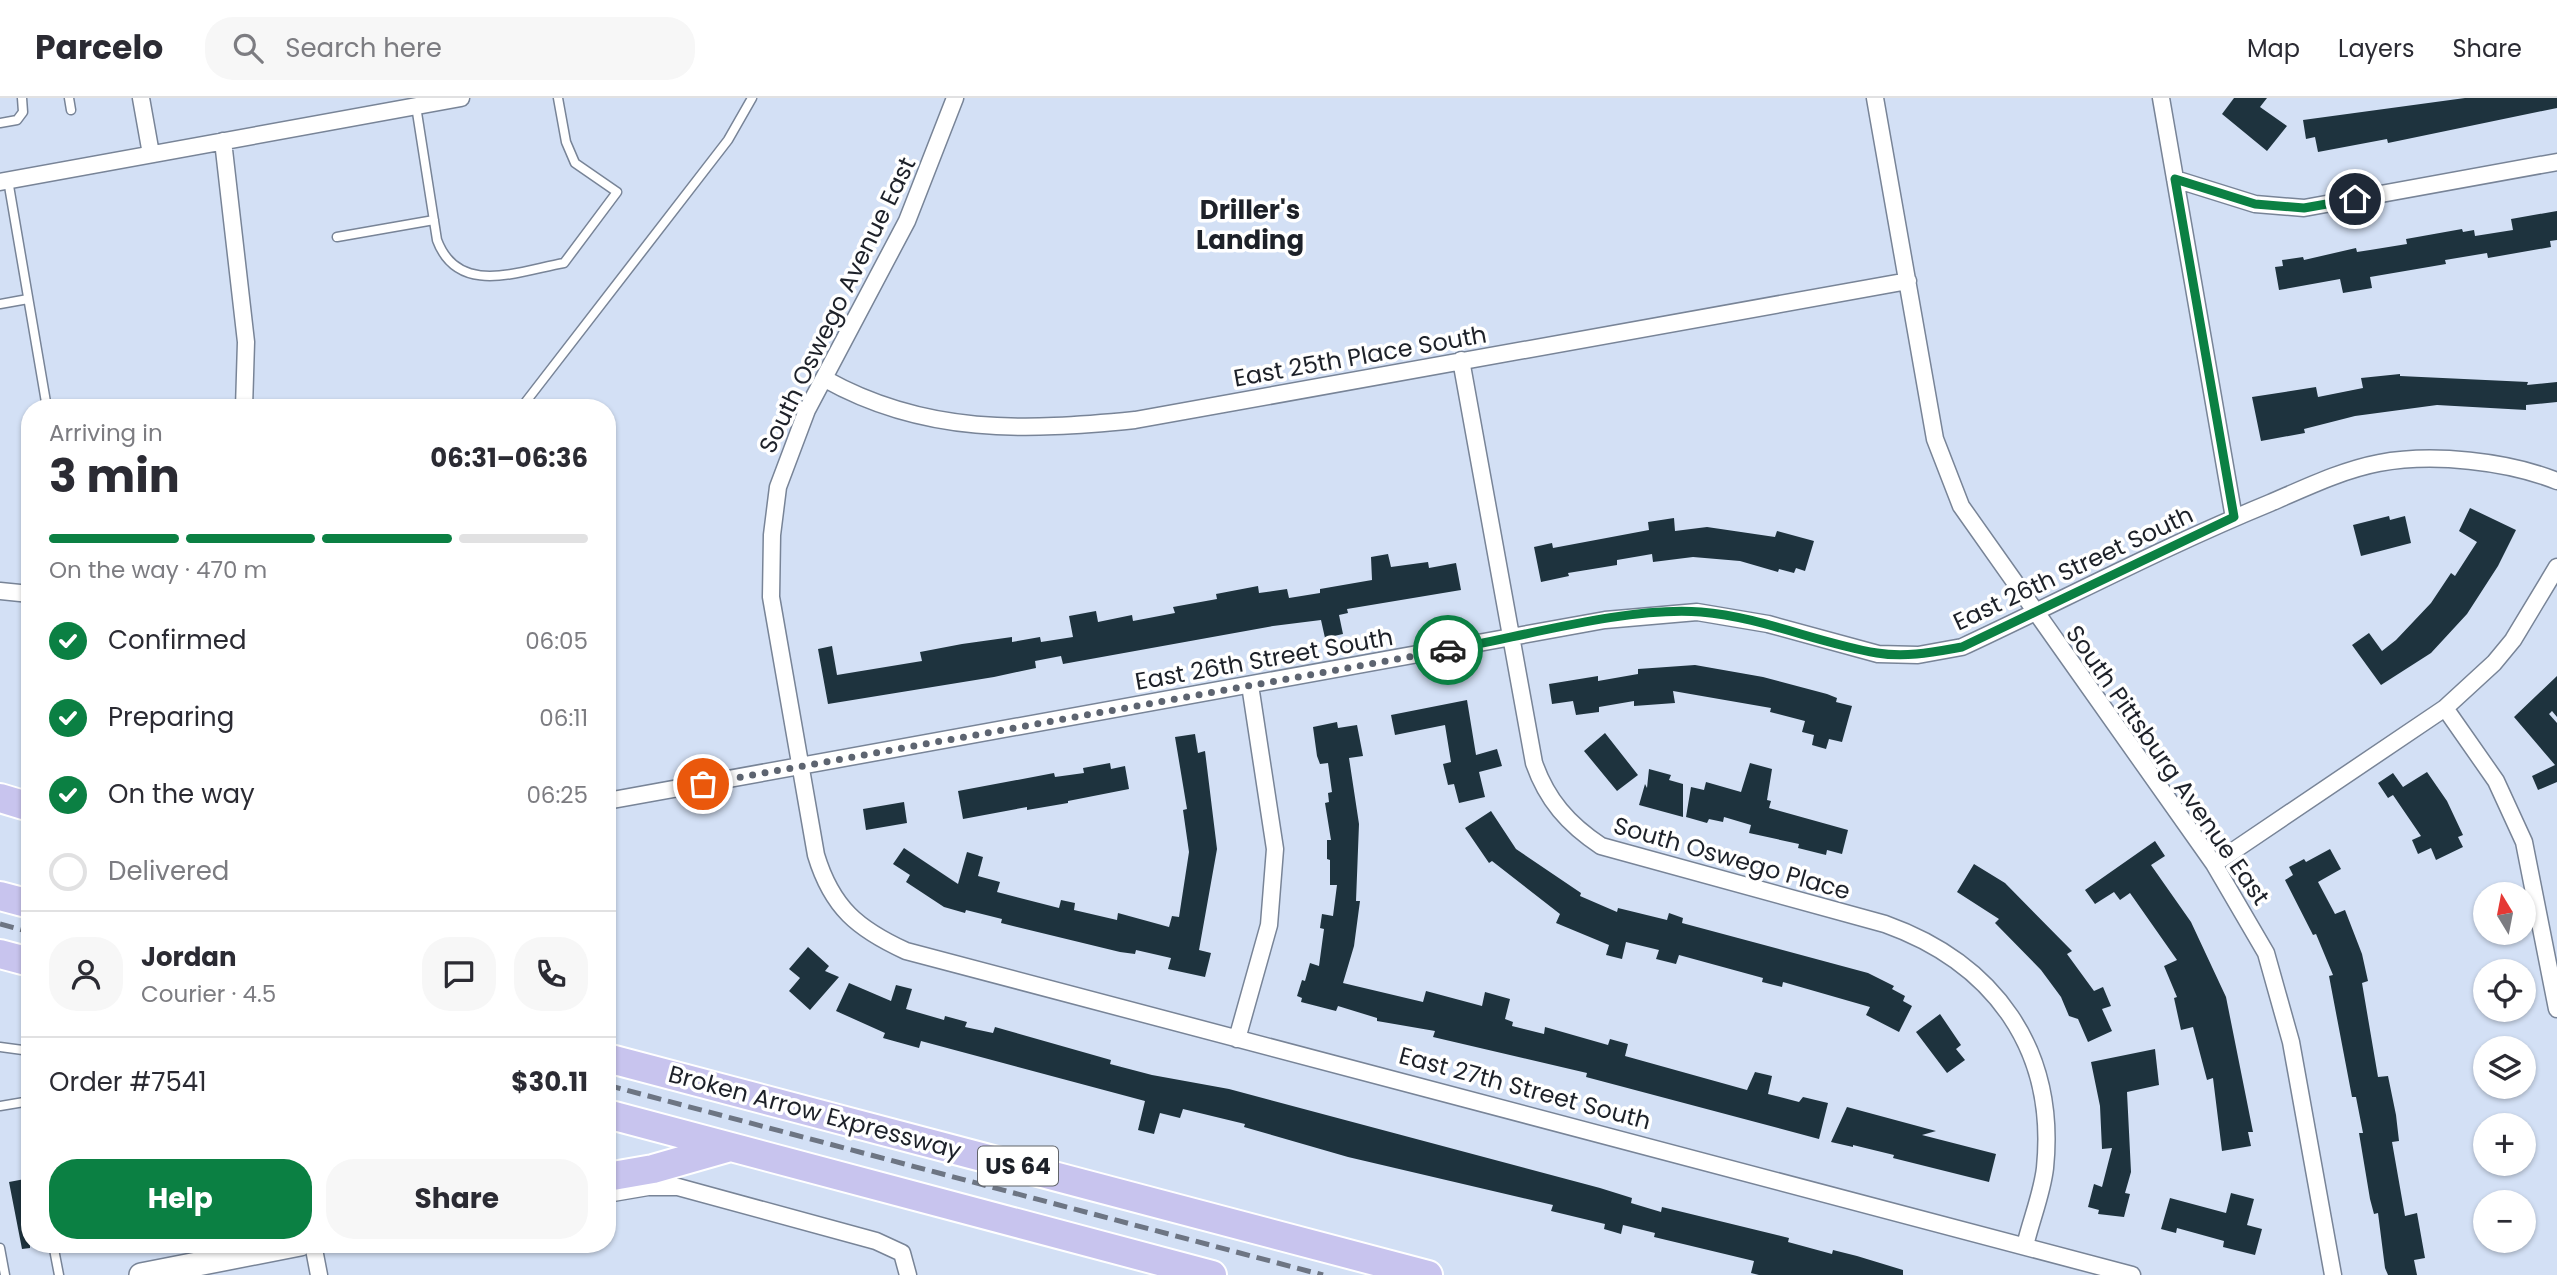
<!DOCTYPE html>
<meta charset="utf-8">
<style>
body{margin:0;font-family:Poppins,sans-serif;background:#f7f7f7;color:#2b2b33;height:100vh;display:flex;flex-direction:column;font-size:26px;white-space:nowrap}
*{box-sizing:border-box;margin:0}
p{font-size:23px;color:#7c7c81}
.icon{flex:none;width:38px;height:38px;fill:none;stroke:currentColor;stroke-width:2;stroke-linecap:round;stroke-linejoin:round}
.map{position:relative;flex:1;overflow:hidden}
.drawer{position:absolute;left:21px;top:301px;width:595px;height:854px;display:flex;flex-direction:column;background:#fff;border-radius:28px;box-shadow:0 2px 5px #0004}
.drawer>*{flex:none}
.needle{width:46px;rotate:350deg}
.fabs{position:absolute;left:2473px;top:784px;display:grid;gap:14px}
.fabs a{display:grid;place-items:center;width:63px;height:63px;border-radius:50%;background:#fff;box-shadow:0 2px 5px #0004;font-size:35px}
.pin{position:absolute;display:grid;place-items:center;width:60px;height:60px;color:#fff;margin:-30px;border:4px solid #fff;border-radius:50%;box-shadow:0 2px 7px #0007}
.courier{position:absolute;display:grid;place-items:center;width:70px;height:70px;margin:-35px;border:5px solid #0b8043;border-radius:50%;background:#fff;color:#222;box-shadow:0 2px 9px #0007}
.summary em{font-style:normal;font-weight:700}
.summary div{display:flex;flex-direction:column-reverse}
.summary{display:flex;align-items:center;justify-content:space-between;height:119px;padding:0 28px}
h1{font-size:46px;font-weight:700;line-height:52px}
.bar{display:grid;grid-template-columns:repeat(4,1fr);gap:10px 7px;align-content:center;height:84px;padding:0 28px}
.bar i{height:9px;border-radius:5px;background:#e1e1e2}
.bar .selected{background:#0b8043}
.bar p{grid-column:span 4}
.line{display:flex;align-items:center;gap:18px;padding:0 28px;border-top:2px solid #e1e1e2}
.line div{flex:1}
.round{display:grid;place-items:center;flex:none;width:74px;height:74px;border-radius:28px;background:#f7f7f7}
ol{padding:0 28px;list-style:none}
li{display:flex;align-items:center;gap:21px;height:77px}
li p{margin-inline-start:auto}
li .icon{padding:7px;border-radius:50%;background:#0b8043;color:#fff;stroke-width:4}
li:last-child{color:#7c7c81}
li i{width:38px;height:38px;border:4px solid #e1e1e2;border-radius:50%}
.primary-button{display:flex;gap:14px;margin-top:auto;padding:14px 28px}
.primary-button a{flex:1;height:80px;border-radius:28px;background:#0b8043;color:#fff;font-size:28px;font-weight:700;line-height:80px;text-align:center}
.primary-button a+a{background:#f7f7f7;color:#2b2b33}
header{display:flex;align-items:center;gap:42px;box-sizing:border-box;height:98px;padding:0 35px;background:#fff;border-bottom:2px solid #e1e1e2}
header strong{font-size:33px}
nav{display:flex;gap:38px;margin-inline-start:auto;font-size:24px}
.search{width:490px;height:63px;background:#f7f7f7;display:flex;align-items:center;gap:18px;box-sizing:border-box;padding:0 24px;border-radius:28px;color:#7c7c81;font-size:26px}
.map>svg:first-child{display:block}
</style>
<header>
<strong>Parcelo</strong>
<div class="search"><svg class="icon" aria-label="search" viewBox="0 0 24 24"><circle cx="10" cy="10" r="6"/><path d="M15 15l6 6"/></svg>Search here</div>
<nav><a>Map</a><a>Layers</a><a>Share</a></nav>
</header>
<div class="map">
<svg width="2557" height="1177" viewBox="0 0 2557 1177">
<rect width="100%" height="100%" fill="#d3e0f5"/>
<path fill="#1e333e" d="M2234 0H2267L2260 9 2287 28 2267 53 2222 16Z
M2465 0H2557V10L2388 45 2387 41 2318 54 2315 39 2306 41 2303 22Z
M2557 113V142L2550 143 2551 149 2488 160 2487 155 2445 162 2446 166 2370 179 2372 190 2343 195 2340 181 2279 192 2275 169 2283 168 2282 162 2303 159 2304 162 2356 150 2357 154 2370 152 2407 146 2406 141 2462 131 2463 134 2474 132 2475 138 2513 132 2511 121Z
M2400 276V278L2528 284 2527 287 2557 284V304L2526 307V312L2437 307 2355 318 2304 331 2305 335 2261 343 2252 299 2316 289 2318 299 2363 290 2361 280Z
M2470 410 2516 432 2498 468 2467 516 2431 555 2381 587 2352 547 2369 535 2382 553 2396 542 2431 505 2451 475 2455 478 2477 444 2459 433Z
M2389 418 2390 422 2405 418 2411 445 2361 458 2353 427Z
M1674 420 1675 433 1707 429 1775 439 1777 433 1814 443 1805 473 1796 470 1794 475 1779 471 1778 474 1740 463 1693 459 1653 464 1652 456 1617 462V467L1568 475 1569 478 1541 484 1534 449 1552 445 1553 450 1649 432 1648 424Z
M1388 456 1391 469 1428 464 1429 470 1456 465 1461 492 1347 511 1348 515 1339 517 1343 536 1325 540 1321 522 1273 528 1063 566 1061 558 1035 563 1036 570 994 579 828 606 818 551 832 548 837 577 922 563 920 554 962 546 1012 539V544L1040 539 1041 544 1073 539 1069 518 1096 513 1098 524 1132 517 1133 523 1175 515 1173 509 1217 501 1216 496 1258 488 1259 495 1287 491 1289 500 1320 495V491L1372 482 1371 459Z
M1695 567 1763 579 1827 596 1837 600 1836 604 1852 608 1842 644 1829 641 1826 651 1812 647 1814 637 1802 634 1805 623 1770 614 1771 610 1673 593 1675 605 1634 608V603L1599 609V614L1576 617 1573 603 1552 606 1549 586 1598 578V583L1638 576V571Z
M2557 578V619L2552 613 2549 616 2557 625V684L2538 692 2532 678 2555 667 2514 619Z
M1467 602 1476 657 1497 651 1502 668 1479 674 1485 699 1459 705 1454 686 1448 687 1443 666 1451 664 1445 627 1395 637 1391 617Z
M1337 624 1338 630 1357 627 1363 658 1349 660 1359 726 1356 803H1360L1354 848 1343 885 1423 904 1426 893 1482 908 1485 894 1510 901 1505 921 1513 924 1512 928 1544 936 1545 929 1608 947 1610 941 1628 946 1625 958 1747 992 1755 974 1772 978 1768 996 1799 1004 1803 999 1828 1005 1819 1041 1586 979 1587 975 1433 939 1435 933 1377 923V920L1338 908 1336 913 1301 904 1302 900 1297 898 1302 882 1305 883 1310 865 1319 868 1324 831 1320 830 1322 816 1333 818 1337 787H1330V762L1327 761V742H1331L1325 705 1329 704 1328 695 1332 694 1328 665 1320 666 1317 658 1313 629Z
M1605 635 1638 677 1617 693 1584 653Z
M1195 636 1198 655 1205 653 1217 751 1199 852 1211 855 1205 879 1168 871 1171 860 1136 852 1135 856 1120 854 1001 825 1002 821 966 812 965 815 944 809 906 784 910 777 893 766 904 750 958 786 967 754 983 759 978 778 1000 784 997 794 1059 810 1061 802 1075 805 1074 812 1117 822 1118 815 1169 829 1172 818 1179 819 1189 754 1183 712 1187 711 1175 639Z
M1110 665 1111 671 1125 668 1129 691 1068 703V705L1027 712V709L963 721 958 693 1054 675 1055 679 1084 675 1083 670Z
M1750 665 1772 671 1767 702 1771 703 1769 710 1848 732 1842 756 1827 752 1826 757 1798 750 1799 746 1749 735 1751 727 1724 719 1723 724 1709 721 1707 725 1686 719 1691 689 1704 692 1706 684 1741 694Z
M1649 671 1671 677 1669 682 1683 686V719L1639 707 1645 686 1647 690Z
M2427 674 2447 703 2463 737 2458 739 2463 749 2436 762 2431 750 2418 756 2412 742 2421 738 2393 697 2388 700 2378 685 2393 675 2403 689Z
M904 704 907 725 866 732 863 711Z
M1491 713 1516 751 1581 795 1580 798 1617 814 1618 810 1667 822 1669 815 1683 820 1682 825 1868 875 1894 888 1892 891 1905 898 1903 903 1912 908 1899 934 1866 917 1870 909 1783 884 1782 889 1762 884 1763 880 1679 857 1676 866 1656 861 1659 852 1626 844 1622 861 1606 857 1609 847 1556 825 1560 816 1492 763 1489 765 1465 730Z
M2155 743 2165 758 2151 767 2191 824 2226 899 2253 1034H2248L2251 1048 2222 1053 2213 980 2207 982 2193 929 2181 932 2174 900 2177 899 2164 868 2177 862 2130 795 2120 802 2114 794 2095 806 2085 792Z
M2330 751 2341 771 2318 784 2335 816 2345 812 2362 856 2368 883 2362 885 2378 979 2388 978 2396 1017 2399 1043 2392 1044 2405 1118 2417 1115 2425 1160 2414 1162 2417 1177H2388L2385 1170 2378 1115 2374 1116 2370 1101 2359 1035H2363L2356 999H2352L2329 878 2333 877 2316 836 2313 837 2285 782 2293 777 2289 769 2304 761 2306 764Z
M1974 766 2005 785 2072 853 2067 856 2094 893 2103 889 2111 908 2102 911 2112 933 2088 944 2078 921 2069 918 2061 899 2041 872 1995 825 1999 821 1957 794Z
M808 849 829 868 825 873 839 879 810 912 789 893 800 880 789 871Z
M849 885 891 903 896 887 912 891 906 911 944 922 945 918 967 924 965 929 993 935 995 929 1111 962 1110 966 1152 977 1229 991 1600 1090 1632 1100 1631 1105 1661 1114 1662 1109 1789 1140 1788 1144 1832 1156 1833 1152 1857 1158 1903 1172V1177H1759L1751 1175 1754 1163 1654 1139 1655 1135 1623 1127 1621 1136 1604 1131 1605 1126 1551 1113 1553 1107 1348 1059 1244 1029 1245 1026 1183 1011 1180 1020 1160 1015 1154 1036 1138 1032 1145 1003 921 943 919 950 883 940 885 935 836 913Z
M1940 916 1961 947 1956 951 1965 962 1947 975 1916 934Z
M2155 951 2159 987 2127 994 2131 1074 2125 1095 2130 1096 2124 1119 2098 1116 2099 1112 2088 1109 2094 1086 2102 1089 2112 1050 2102 1051 2100 1008 2091 964Z
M1847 1009 1936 1033 1922 1037 1996 1056 1989 1084 1893 1060 1894 1057 1853 1047V1049L1831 1044Z
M30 1080V1150L22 1151 9 1084Z
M2231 1095 2254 1101 2247 1127 2262 1131 2255 1157 2223 1149 2224 1143 2177 1130 2176 1135 2161 1131 2170 1100 2226 1115Z"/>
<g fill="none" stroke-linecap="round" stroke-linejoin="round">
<g stroke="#788497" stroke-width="11">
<path id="lane" d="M69 0 71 12
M416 8 437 142C458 199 519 173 564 165L617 94 575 65 566 44 558 0
M0 25 17 22 23 14 22 0
M8 82 47 310
M337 139 434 122
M0 206 28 201
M521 310 728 42 752 0
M0 949 30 953
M0 1008 30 1003
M53 1146 59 1177
M0 1150 5 1177"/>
</g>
<g stroke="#788497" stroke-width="19">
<path id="street" d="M141 0 151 56
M955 0 907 123 807 312 778 389 772 437 771 499 816 757C832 810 858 831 906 853L2132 1177
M1875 0 1935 341 1961 408 2214 766 2266 855 2291 944 2333 1177
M2161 0 2234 420
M223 43 246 244 244 310
M2175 81 2255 106 2304 110 2557 64
M0 84 461 0
M1461 262 1534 665C1547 702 1568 726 1601 748L1885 826C1994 865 2057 951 2045 1070 2042 1096 2031 1122 2025 1148
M825 281C925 337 1025 333 1135 322L1908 183
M0 493 30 496
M2445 610 2496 683 2524 744 2557 911
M607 703 1605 522 1697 514 1768 526 1878 556 1918 557 1962 549C2065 501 2165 448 2270 405 2305 390 2342 372 2379 365 2433 355 2507 363 2557 383
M2214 766 2445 610 2494 565 2513 542 2557 469
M1237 941 1269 827 1275 751 1250 587
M607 1096 648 1089H678L876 1143 902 1155 908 1177
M313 1146 319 1177"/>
</g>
<g stroke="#788497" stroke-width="26">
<path id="secondary" d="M141 1177 300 1146"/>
</g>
<g stroke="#fff" stroke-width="32">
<path id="highway" d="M0 700 30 709
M0 798 30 806
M0 856 30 864
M607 960 1428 1177
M607 1016 1212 1177
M607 1079 653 1071 730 1049"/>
</g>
<use href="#lane" stroke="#fff" stroke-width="8"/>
<use href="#street" stroke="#fff" stroke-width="16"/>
<use href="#secondary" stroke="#fff" stroke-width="23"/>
<use href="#highway" stroke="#c8c4ee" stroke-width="28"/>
<path stroke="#6d7583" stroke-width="5" stroke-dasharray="14 7" stroke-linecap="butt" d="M0 826 30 834
M607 987 1323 1177"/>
</g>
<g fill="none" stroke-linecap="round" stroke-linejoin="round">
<path stroke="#5d6470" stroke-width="7" stroke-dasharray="0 12.6" d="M703 686 1448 552"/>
<path stroke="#0b8043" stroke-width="9" d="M1448 552C1521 539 1628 508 1701 514 1762 519 1817 545 1877 555 1906 560 1934 554 1962 549L2234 419 2175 81 2255 106 2304 110 2355 101"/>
</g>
<g text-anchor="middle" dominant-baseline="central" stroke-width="7" stroke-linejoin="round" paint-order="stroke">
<rect fill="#fff" stroke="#616469" stroke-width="2" x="978" y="1048.5" width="80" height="39" rx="5"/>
<g font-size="23" font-weight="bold" fill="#1d2129">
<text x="1018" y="1068">US 64</text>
</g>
<g font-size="24" fill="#1d2129" stroke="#fff">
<text transform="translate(837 207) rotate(-64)">South Oswego Avenue East</text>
<text transform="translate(1360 258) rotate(-10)">East 25th Place South</text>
<text transform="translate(2073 470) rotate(-25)">East 26th Street South</text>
<text transform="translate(1264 561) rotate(-10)">East 26th Street South</text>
<text transform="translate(2168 667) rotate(55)">South Pittsburg Avenue East</text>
<text transform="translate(1732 760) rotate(16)">South Oswego Place</text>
<text transform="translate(1525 990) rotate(15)">East 27th Street South</text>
<text transform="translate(815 1014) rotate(15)">Broken Arrow Expressway</text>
</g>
<g font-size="26" font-weight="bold" fill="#1d2129" stroke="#fff">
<text x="1250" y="112">Driller's<tspan x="1250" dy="30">Landing</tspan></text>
</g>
</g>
</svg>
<div class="fabs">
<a><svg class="needle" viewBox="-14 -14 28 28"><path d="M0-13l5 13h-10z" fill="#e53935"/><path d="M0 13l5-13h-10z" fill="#7c7c81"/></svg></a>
<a><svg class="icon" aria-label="locate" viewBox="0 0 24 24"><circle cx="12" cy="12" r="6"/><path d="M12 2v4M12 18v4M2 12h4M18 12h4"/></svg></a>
<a><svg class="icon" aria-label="layers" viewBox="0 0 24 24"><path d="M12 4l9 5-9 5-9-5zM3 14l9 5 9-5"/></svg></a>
<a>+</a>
<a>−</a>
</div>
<div class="pin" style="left:703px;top:686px;background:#ea580c"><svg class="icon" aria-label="bag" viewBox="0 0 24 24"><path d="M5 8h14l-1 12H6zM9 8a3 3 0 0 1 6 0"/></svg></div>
<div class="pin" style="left:2355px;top:101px;background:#1f2937"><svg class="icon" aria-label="home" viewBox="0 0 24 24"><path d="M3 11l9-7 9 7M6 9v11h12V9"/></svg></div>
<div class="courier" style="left:1448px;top:552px"><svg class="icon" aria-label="car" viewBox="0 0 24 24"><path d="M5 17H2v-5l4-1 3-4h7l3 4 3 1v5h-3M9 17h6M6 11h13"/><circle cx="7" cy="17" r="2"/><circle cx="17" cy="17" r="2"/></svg></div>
<section class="drawer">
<div class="summary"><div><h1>3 min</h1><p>Arriving in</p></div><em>06:31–06:36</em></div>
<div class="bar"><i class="selected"></i><i class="selected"></i><i class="selected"></i><i></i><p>On the way · 470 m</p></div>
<ol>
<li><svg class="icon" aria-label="check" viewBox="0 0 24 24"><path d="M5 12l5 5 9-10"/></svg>Confirmed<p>06:05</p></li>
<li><svg class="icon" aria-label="check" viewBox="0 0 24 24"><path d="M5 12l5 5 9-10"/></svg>Preparing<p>06:11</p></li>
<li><svg class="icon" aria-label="check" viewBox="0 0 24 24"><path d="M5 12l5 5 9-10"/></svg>On the way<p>06:25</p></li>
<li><i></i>Delivered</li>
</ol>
<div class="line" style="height:126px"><a class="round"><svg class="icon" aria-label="person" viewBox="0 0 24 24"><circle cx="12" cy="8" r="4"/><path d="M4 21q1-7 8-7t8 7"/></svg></a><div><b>Jordan</b><p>Courier · 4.5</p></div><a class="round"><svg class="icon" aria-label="chat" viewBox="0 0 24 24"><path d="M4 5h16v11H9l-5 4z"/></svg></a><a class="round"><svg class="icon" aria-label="phone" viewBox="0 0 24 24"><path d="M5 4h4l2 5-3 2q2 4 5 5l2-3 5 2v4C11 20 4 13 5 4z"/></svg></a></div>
<div class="line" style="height:91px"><div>Order #7541</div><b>$30.11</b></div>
<div class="primary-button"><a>Help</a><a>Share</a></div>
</section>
</div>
